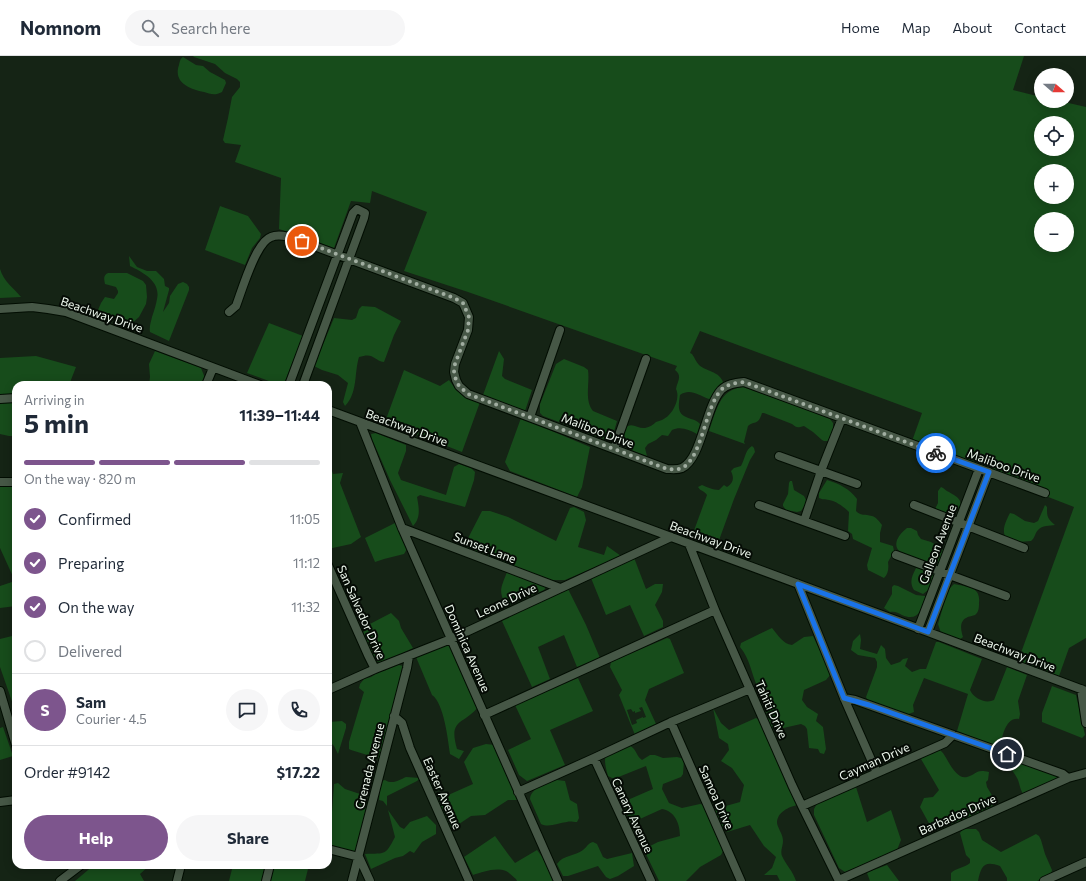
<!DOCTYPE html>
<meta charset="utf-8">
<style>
body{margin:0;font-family:Commissioner,sans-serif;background:#f6f6f7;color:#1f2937;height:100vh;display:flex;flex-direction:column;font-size:15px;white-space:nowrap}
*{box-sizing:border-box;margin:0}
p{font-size:13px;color:#747a83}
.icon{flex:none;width:22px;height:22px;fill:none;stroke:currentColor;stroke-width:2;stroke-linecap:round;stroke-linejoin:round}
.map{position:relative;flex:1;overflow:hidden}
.side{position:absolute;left:12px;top:325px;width:320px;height:488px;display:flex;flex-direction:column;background:#fff;border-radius:12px;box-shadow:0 2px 10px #0003}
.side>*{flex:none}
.needle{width:26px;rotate:110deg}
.controls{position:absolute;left:1034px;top:12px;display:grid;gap:8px}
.controls a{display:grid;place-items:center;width:40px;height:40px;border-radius:50%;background:#fff;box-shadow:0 2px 10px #0003;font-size:20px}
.pin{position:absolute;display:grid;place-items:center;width:34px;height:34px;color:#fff;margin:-17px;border:2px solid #fff;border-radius:50%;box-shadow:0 1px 4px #0007}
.courier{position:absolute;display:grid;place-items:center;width:40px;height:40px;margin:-20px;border:3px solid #1a73e8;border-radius:50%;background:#fff;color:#222;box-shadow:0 1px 5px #0007}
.overview em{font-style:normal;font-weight:700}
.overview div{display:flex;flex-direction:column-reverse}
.overview{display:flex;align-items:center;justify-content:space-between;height:68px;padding:0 12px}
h1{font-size:26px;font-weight:700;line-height:30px}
.bar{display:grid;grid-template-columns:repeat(4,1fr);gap:6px 4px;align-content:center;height:48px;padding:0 12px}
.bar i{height:5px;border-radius:3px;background:#e0e1e3}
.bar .selected{background:#7d558d}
.bar p{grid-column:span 4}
.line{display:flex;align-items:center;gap:10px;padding:0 12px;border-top:1px solid #e0e1e3}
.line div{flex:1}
.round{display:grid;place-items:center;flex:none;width:42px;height:42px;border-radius:21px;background:#f6f6f7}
ol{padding:0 12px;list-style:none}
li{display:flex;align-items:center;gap:12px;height:44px}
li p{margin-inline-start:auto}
li .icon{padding:4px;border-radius:50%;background:#7d558d;color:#fff;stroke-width:4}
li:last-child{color:#747a83}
li i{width:22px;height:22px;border:2px solid #e0e1e3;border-radius:50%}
.action{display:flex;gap:8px;margin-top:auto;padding:8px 12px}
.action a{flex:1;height:46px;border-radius:24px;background:#7d558d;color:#fff;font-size:16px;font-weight:700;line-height:46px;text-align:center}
.action a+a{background:#f6f6f7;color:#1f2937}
header{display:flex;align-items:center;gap:24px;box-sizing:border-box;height:56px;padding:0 20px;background:#fff;border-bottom:1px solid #e0e1e3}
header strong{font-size:19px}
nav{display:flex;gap:22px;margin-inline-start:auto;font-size:14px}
.search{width:280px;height:36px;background:#f6f6f7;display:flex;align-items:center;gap:10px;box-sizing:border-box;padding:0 14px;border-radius:22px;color:#747a83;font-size:15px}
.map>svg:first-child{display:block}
</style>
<header>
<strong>Nomnom</strong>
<div class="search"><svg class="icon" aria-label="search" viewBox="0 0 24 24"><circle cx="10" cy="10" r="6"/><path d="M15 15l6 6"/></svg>Search here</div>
<nav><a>Home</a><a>Map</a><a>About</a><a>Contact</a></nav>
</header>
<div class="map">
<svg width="1086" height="825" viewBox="0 0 1086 825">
<rect width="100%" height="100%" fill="#152415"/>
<path fill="#174c1b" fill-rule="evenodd" d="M193 0H1024L1013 34 1041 41V45H1060L1086 51V582L1069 592 1059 620 1018 605 1074 451 911 388 922 357 700 275 690 297 692 298C695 302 696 306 699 309 707 316 719 315 723 326L714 338 713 342 709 343C698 339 690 332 680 339 678 352 677 359 691 363 695 364 697 365 700 368L697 378C689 374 681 370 672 374L668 380 662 379 656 384 648 388 645 392 647 400C636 396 619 392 622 377 623 374 625 371 628 370 633 367 639 373 645 372 650 371 653 369 656 366 658 365 660 365 662 364 672 360 681 343 676 333 677 326 683 320 675 314L677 310 468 236 404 215 427 156 372 135 370 147 351 145 334 192 279 173 281 122 235 106 241 89 225 87 223 84 228 62 232 41 240 31V26L237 23 225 17 215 8 194 1ZM1041 67H1067V93H1041ZM1041 115H1067V141H1041ZM1041 163H1067V189H1041Z
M183 1 196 9 203 10 210 16 225 24 226 27 222 36C215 40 210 38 204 36 189 33 173 26 179 9 180 5 180 3 183 1Z
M220 150 248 160 261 178 260 182 252 192 245 209 205 194Z
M129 200 137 211 147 215H156L164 223 165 230 169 232V234L163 256 169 247 170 240 178 228 183 226 187 228 189 231V234L169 285 150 276C149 271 151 266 152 261 154 255 156 249 157 243 161 225 142 216 130 210Z
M0 213C4 226 13 231 21 241L0 242Z
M108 217H127L143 225 146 229 147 241 146 248 139 261 130 269 98 254 101 247 105 241 114 243 118 237V235L116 231 105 228C104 224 103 219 108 217Z
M362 250 375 251 401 265 394 279 384 306C373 304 374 296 359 301 354 317 358 337 345 350L343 346 348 327 338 319 322 314 314 310 334 262 352 264 356 262 359 253Z
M269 267 303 280 285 325 277 328 247 317Z
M155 295 201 312 205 322 203 329H149L150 321 149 308Z
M499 295 504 303 502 320 505 323 532 334 525 355 483 339Z
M36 300 76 311 69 329H16V339H0V302Z
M564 303 584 311 588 314C590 327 584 344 593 355L617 365 613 379 607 384 543 360 540 357V348L556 308Z
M404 314 440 330 449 324 457 335 480 346 462 396 385 366Z
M743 331 808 354 830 363 833 367V374L830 385H824L822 384 813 376 804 370C797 372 797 372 792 368L764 357H762C758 370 755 364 748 370L744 386 745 388 709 375C716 356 719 333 743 331Z
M0 344H16V380H9L0 378Z
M521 362 590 391 582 431 577 441 510 415 505 406Z
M376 377 406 389V395L398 417 401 424 446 439 454 411 459 408 471 412 475 416 474 424 465 451 420 439 417 441C419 452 421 462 413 470L390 424 372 383 371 378Z
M752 390 754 392 755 396 750 404 734 443 718 487C711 493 700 486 692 483V480L707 439C705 435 700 435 698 431L702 429C707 431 713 434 719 434L724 429 727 431C734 426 734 422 731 415L734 412 741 410C745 403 745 394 752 390Z
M328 403 333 418 343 417 340 427 361 481 351 488 328 493Z
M827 424C839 428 849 432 857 443L856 455C860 460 865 458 872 460 876 461 879 465 882 469L880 477V486L893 490 894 495 888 506C889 513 888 518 884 522L868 514 867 509 872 492 853 483 852 478 848 475 849 456C844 451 836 445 829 444 825 443 823 444 819 442V437Z
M790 425H792L794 434 804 440 806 444 805 449 801 455 797 456 786 454 783 450V448L788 438 789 427Z
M13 430 16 447V550L0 552V530L15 525 0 492V431Z
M941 431C944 432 946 435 949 436 959 442 965 445 956 456L947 457 935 453 938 447V435Z
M1045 449 1047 451C1047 461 1047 462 1055 469 1050 470 1042 469 1038 474 1035 477 1035 482 1031 485L1018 486 1006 482C1001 474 1006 465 1010 457L1014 458 1025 465 1034 467 1038 465Z
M574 451 584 456 586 464 578 491 604 499 607 490 621 500 565 524H551L463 492 482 455H490L508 461 556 485 570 452Z
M397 466 408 491 404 498 384 503 375 506 365 482Z
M907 472H911L917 475 918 479 921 483 931 486 941 492 944 496 942 505C938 506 934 509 930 508 925 507 920 504 915 502 906 499 893 496 897 484 899 479 903 475 907 472Z
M633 499 646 533 655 528H663L662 536 655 549 663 565V571L644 580 630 549 606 559 591 522Z
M916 512C924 512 929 515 935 520L932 531 923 538 914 534C909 526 912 520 916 512Z
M507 516 547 529 544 534 506 550C498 534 501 532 507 516Z
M954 528C967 531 981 530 979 547 979 551 979 556 975 559 973 560 969 560 966 562 959 566 961 575 963 581L959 584 941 577 938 568 948 534Z
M894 529 898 530 916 539 925 540 927 542C921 554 918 566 902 559 898 557 895 555 890 556L884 552 892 538V531Z
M568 533 586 569 600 602 577 611 564 579 538 591 550 623 532 631 502 565 505 561Z
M391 557 399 565 401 572 413 592 383 607C370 608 366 588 362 578L368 569Z
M772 572C778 579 783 588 792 589L804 581 813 580 831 618 826 624 804 634 802 644 807 651 818 658 816 665 823 671 826 693 824 698 820 697 818 693 809 692 807 673 805 670 801 668 779 673 770 672C768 657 762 644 757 630 751 616 750 603 740 591L741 587Z
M860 578 861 584 860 593 877 598 881 589 885 593 886 602 891 609 900 606 903 603 908 602 905 610 912 616 920 613H926L936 586H939L982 603 970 634C974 643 986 648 994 644L1007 611 1027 619 1018 645 1020 658 1019 663C1005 661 1002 682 1000 692L957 675 968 638 924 622 913 649 914 656 906 659 868 645 866 641 877 611V606L875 602 858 599 851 594 853 585Z
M16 579V657L0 611V583Z
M667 582 670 583 684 617 649 633 645 644 657 670 635 679 619 639 622 634 610 611 611 606ZM642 651 646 661 643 662V661L636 664 637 667 632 669 627 654 631 653 633 656 635 655V657L641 655 639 652Z
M445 587 450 590 478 651C464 669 448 662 457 693L464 695 459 703 450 698C448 684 444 647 432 639L416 601Z
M394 609H399L403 610V617L387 680 379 702H377L351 694 349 693V686L363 639 364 636 359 632 360 628 364 623 371 621 379 616 386 614Z
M578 622 593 655 550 674 565 709 527 725 519 719 508 694 531 683 515 649Z
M1052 630 1076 639 1085 679 1082 682 1042 666V657Z
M713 652 721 667 729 674 756 662 760 664 797 749C789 751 777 756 777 767 778 773 783 778 783 785 783 790 780 795 782 800 786 809 793 815 796 825H780L777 819H764L772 812 776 801 764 790 750 769 727 776 716 762 715 753 740 746 744 729 732 712 721 705 729 694 728 688 719 682Z
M328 665 329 666 342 665 346 668V672L338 698 334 690 331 687H328Z
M3 671 13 700 0 704V672Z
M486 688 495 689 516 735 517 744H508L485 759 471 760 450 774 437 744 473 728 464 706 473 692Z
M628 689C637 692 635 699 642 704L650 699H655L663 702 677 701 681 702 684 704 683 718 681 721 663 728 662 733 669 747 682 752 700 748 705 749 723 795 721 799 700 811 686 825H659L645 796 646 792 658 786 680 780C680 768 675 755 662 753L631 767 623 746 653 733 646 710 616 722H612L608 720C601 695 606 699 628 689Z
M940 694 943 697C948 704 956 724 967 721 978 718 975 713 989 716L988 724 986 726 987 731 996 746C988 758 950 768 935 773L931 771 920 751 924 742 933 741 939 734 921 703 923 699 932 698Z
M1014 705 1051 717 1058 722 1024 739C1020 734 1020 729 1018 724 1015 717 1010 714 1010 706Z
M406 721 420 722 417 725 387 740V750L383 745 379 744 381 725 385 724C393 729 399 724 406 721Z
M557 724 565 725 570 744 577 748 579 762 577 766C573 766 570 765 567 766 558 767 549 772 541 768L530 743C531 732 547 726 557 724Z
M338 727 345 733 366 740 367 748 358 792 356 795 352 796 328 789V772L332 756 334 728Z
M851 730 856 731 867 766 891 754 901 784 897 794 845 816 839 812 814 759V753L818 746Z
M388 754 400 771 404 773 410 766 427 760 436 769V778L422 786 414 797 410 795 403 800 395 802 371 813 365 798C386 797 385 800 395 781Z
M963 773H976L979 776 982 784 1001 796 1036 778 1039 780 1041 784 1045 798 1052 814 1051 818 1037 825H1007V822L1000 810C984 804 981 810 978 825H951V817C956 812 964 812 970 807V803L966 799 960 777Z
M495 780 508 798 515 807 537 794 543 802 554 825H517L516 823C513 821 510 817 506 815 495 811 483 816 473 819L464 801Z
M593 786 597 788 603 801 607 803 632 797 634 810 618 820 610 823 606 821 598 810 568 820H563L557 808C563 799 575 800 583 794 587 791 588 787 593 786Z
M94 809H150L140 818 144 825H75Z
M233 809H266L262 825H229Z
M274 809H309L305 825H270Z
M887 809 899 825H870L867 817 868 816Z"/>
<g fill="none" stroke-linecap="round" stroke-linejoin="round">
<g stroke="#020d02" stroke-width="10">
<path id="minor" d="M0 253 32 251 48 253 66 256 260 329
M229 256 236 250C242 234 256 186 271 181 278 178 284 180 290 181L454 242 463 247 469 261 468 274 455 308 454 316 456 324 459 330 468 338 667 413C672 413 677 414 682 412 702 402 705 352 721 334 727 328 735 327 744 326L1045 437
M206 329 213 312
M289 329 353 157 357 153 365 157 364 162 303 329
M0 343 16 342
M328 354 928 576 1086 635
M530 361 560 274
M360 366 402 472 558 825
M614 393 646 303
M779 400 857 428
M0 426H16
M759 449 845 480
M914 449 1024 492
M804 465 821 415 842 362
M402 472 560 532
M689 488 715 554 792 729 802 750 839 825
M896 499 1006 540
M328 509 368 599 375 613
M798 528 844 642 877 717
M918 573 979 413
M928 576 989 416
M1081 633 1086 667
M328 634 375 613 451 583 671 481
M0 635 16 689
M844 642 855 644 1063 718 1068 722
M484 659 715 554
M394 660 402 667 410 692 469 825
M671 666 741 825
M594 702 651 825
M518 736 594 702 671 666 750 633
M0 746 16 744
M802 750 945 687 953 679
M328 793 359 801 370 825
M839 824 1068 722 1086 717
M60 825 81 809
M177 825 181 809
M266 825 270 809
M352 825 407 612 409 600
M1044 825 1086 806"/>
</g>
<use href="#minor" stroke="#465746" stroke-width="8"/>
</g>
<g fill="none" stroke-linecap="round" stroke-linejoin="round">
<path stroke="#a1aea1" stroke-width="4" stroke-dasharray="0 7.2" d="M302 185 454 242 463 247 469 261 468 274 455 308 454 316 456 324 459 330 468 338 667 413C672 413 677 414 682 412 702 402 705 352 721 334 727 328 735 327 744 326L936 397"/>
<path stroke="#1a73e8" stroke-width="5" d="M936 397 989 416 928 576 798 528 844 642 869 649 1007 698"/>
</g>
<g text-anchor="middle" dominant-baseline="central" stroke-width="4" stroke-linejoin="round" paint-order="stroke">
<g font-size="12" fill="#edf8ed" stroke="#050b05">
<text transform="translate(102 258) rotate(19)">Beachway Drive</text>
<text transform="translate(407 371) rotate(20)">Beachway Drive</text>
<text transform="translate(598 374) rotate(21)">Maliboo Drive</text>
<text transform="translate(1004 409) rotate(20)">Maliboo Drive</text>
<text transform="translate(711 483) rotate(20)">Beachway Drive</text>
<text transform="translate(937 488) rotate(-69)">Galleon Avenue</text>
<text transform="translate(485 491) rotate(21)">Sunset Lane</text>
<text transform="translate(506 544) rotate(-25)">Leone Drive</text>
<text transform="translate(362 556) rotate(66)">San Salvador Drive</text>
<text transform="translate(468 592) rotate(66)">Dominica Avenue</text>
<text transform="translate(1015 596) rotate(21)">Beachway Drive</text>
<text transform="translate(772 653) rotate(66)">Tahiti Drive</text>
<text transform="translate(874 705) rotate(-24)">Cayman Drive</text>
<text transform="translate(369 710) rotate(-76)">Grenada Avenue</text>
<text transform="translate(443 737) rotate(66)">Easter Avenue</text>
<text transform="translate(717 741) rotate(66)">Samoa Drive</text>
<text transform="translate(957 758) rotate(-24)">Barbados Drive</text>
<text transform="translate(633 759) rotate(65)">Canary Avenue</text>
</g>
</g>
</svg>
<div class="controls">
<a><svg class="needle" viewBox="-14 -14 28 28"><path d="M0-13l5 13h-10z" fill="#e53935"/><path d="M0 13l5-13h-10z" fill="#747a83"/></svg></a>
<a><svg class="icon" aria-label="locate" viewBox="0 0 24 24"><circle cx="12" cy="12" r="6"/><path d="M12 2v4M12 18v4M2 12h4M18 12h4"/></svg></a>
<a>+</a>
<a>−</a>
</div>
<div class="pin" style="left:302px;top:185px;background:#ea580c"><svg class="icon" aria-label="bag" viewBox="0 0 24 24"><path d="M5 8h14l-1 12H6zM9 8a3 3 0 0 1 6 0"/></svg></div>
<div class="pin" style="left:1007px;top:698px;background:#1f2937"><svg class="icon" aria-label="home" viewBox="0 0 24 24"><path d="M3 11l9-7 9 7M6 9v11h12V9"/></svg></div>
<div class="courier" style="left:936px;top:397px"><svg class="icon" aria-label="bike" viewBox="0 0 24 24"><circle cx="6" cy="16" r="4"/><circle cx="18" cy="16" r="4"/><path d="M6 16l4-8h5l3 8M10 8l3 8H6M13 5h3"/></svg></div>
<section class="side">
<div class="overview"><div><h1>5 min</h1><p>Arriving in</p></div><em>11:39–11:44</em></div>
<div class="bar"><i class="selected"></i><i class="selected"></i><i class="selected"></i><i></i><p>On the way · 820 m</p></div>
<ol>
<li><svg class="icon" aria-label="check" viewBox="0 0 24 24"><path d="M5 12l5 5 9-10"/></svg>Confirmed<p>11:05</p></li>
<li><svg class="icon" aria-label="check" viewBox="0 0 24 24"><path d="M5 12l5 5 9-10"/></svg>Preparing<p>11:12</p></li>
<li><svg class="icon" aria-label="check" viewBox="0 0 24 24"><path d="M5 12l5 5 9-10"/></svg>On the way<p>11:32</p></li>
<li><i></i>Delivered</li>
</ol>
<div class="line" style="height:72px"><b class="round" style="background:#7d558d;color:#fff">S</b><div><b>Sam</b><p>Courier · 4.5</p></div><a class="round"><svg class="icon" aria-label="chat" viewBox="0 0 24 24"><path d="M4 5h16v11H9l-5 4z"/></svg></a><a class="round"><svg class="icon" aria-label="phone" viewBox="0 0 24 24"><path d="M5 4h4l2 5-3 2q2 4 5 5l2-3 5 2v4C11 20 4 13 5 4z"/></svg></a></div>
<div class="line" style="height:52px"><div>Order #9142</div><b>$17.22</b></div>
<div class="action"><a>Help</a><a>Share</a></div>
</section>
</div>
